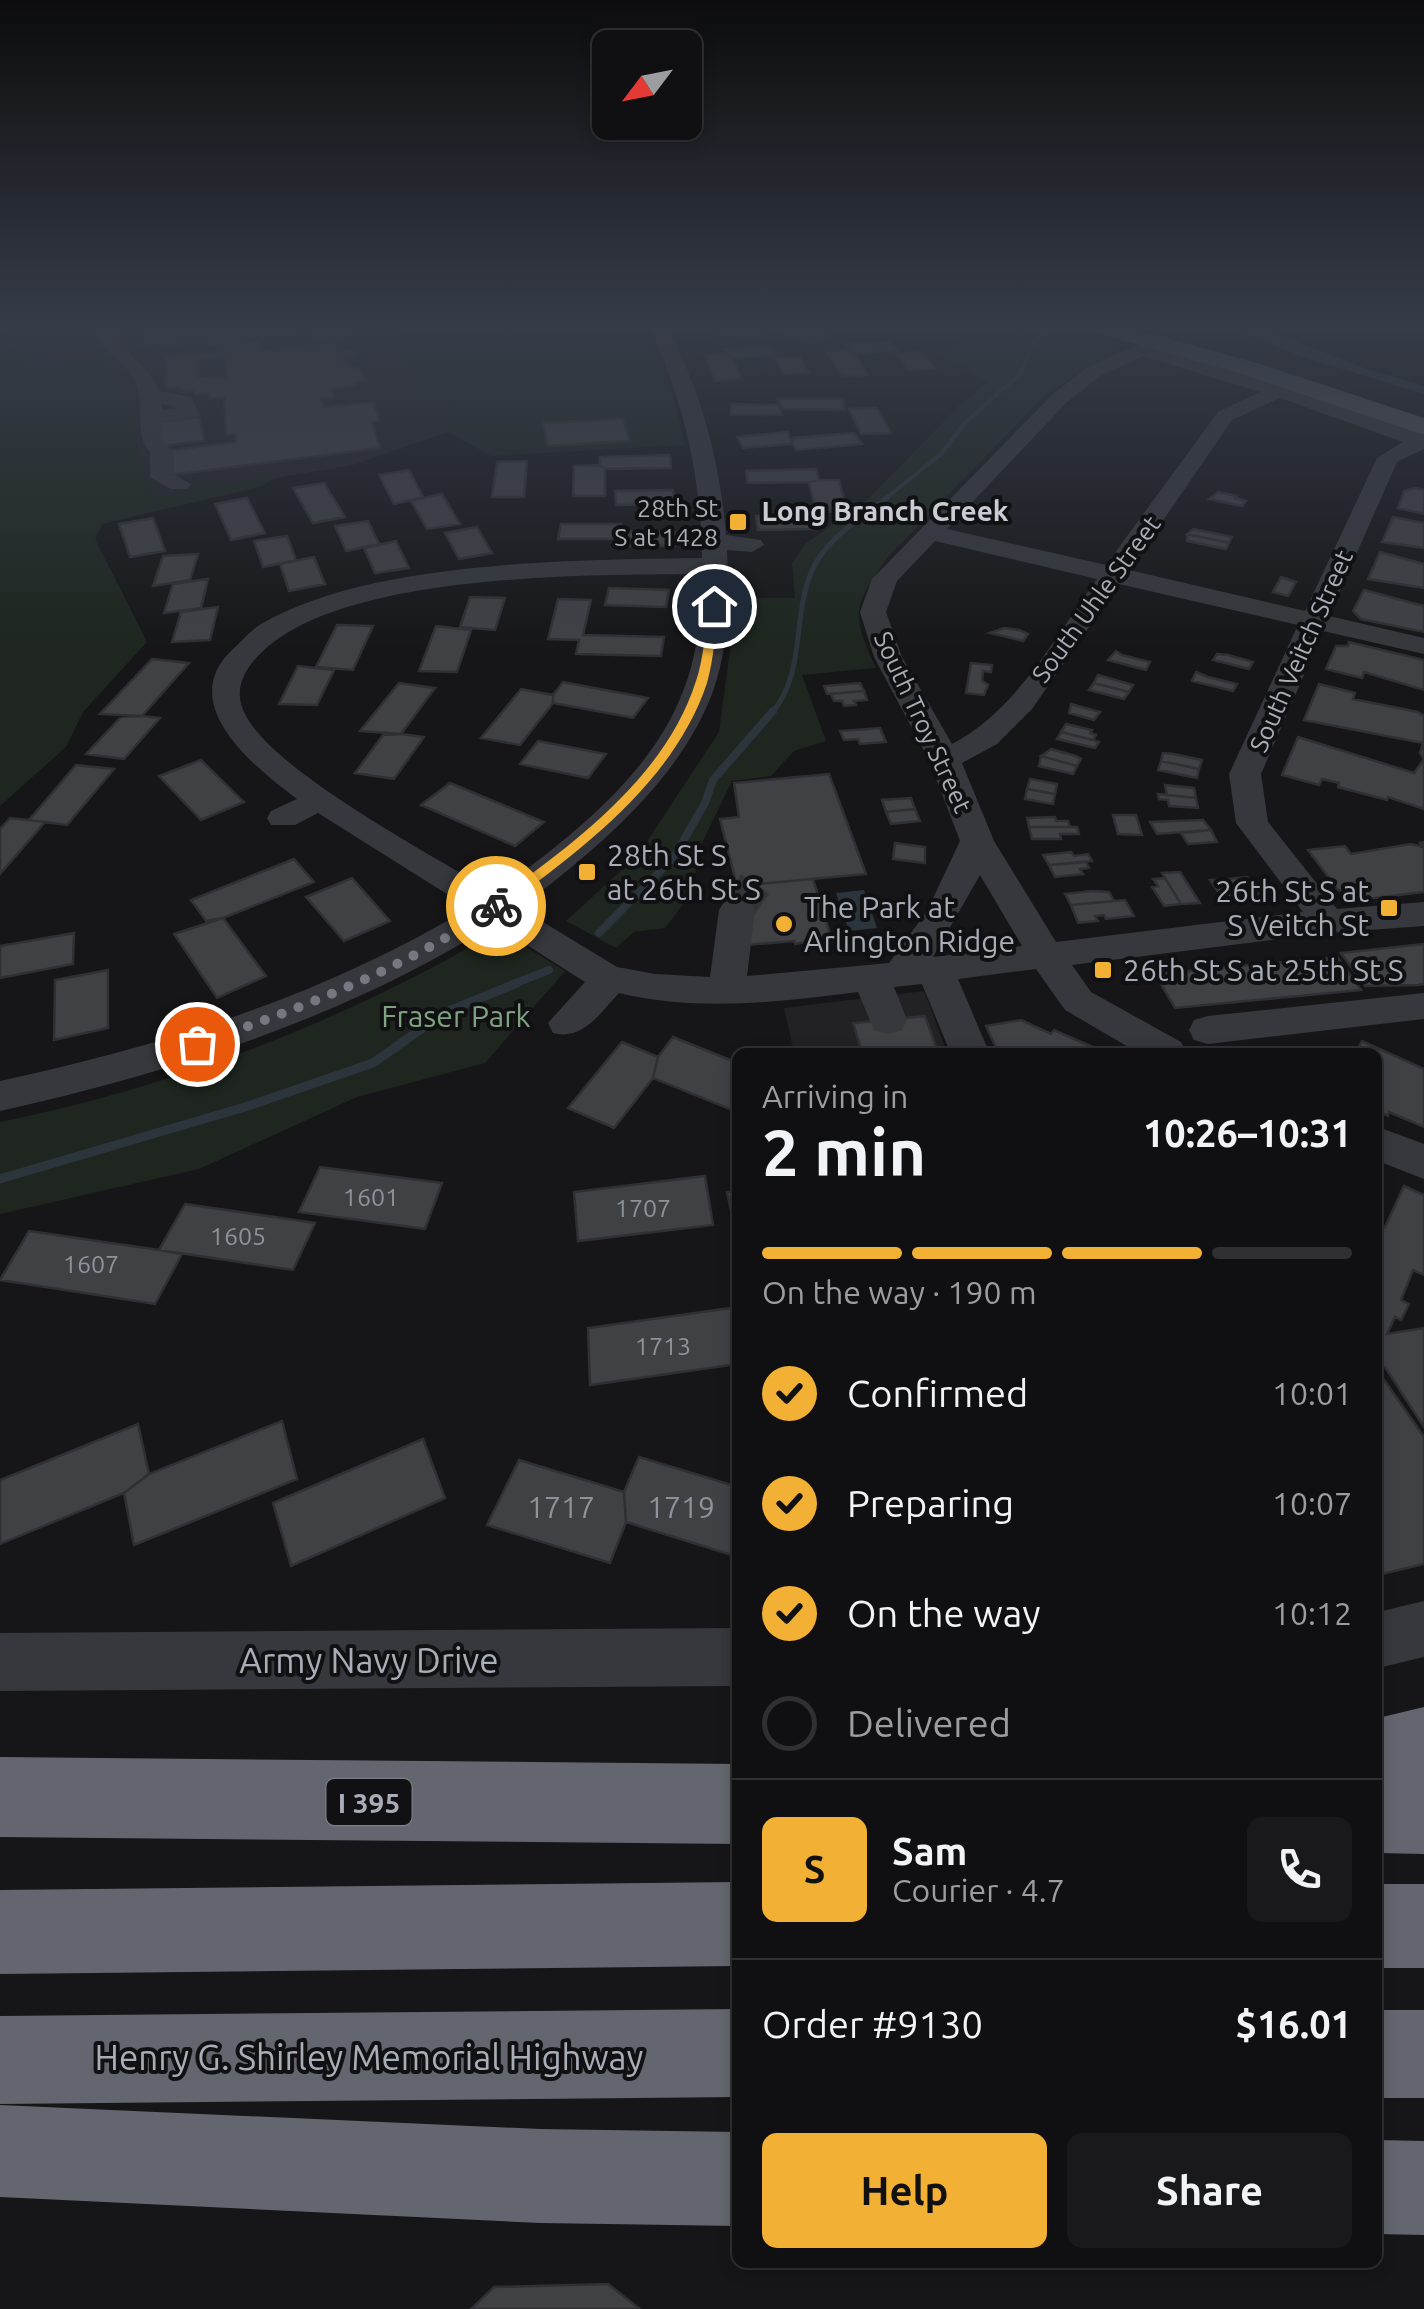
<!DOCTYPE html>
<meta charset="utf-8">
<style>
body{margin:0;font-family:Ubuntu,sans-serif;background:#19191b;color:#f1f3f6;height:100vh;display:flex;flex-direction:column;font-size:38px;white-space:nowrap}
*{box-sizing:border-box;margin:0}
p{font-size:32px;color:#9c9d9f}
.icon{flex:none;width:55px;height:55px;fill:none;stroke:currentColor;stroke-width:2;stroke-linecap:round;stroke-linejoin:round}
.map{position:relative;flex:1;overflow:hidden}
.drawer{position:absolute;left:732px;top:1048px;width:650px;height:1220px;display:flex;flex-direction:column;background:#101012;border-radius:15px;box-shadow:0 5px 15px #0003,0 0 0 2px #303032}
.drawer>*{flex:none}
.needle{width:65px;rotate:238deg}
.tools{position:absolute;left:592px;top:30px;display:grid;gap:20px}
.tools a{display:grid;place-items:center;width:110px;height:110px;border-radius:15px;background:#101012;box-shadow:0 5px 15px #0003,0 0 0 2px #303032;font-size:50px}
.pin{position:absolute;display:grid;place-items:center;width:85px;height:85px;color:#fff;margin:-42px;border:5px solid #fff;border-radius:50%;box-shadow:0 2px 10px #0007}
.courier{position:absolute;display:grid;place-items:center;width:100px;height:100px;margin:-50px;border:8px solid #f2b134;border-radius:50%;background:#fff;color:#222;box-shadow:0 2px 12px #0007}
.headline em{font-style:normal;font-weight:600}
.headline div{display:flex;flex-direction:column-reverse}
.headline{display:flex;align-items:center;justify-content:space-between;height:170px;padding:0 30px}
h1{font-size:65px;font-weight:600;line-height:75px}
.bar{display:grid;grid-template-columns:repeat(4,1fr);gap:15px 10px;align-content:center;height:120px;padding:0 30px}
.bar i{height:12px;border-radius:8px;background:#303032}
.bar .on{background:#f2b134}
.bar p{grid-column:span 4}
.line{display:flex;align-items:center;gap:25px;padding:0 30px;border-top:2px solid #303032}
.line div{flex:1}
.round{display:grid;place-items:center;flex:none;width:105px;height:105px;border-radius:15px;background:#19191b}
ol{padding:0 30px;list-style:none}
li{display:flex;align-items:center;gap:30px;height:110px}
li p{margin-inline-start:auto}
li .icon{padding:10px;border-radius:50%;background:#f2b134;color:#111;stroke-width:4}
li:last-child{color:#9c9d9f}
li i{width:55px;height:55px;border:5px solid #303032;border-radius:50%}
.primary-button{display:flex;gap:20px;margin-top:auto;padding:20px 30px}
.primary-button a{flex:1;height:115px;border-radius:15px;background:#f2b134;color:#111;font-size:40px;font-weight:600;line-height:115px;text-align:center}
.primary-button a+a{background:#19191b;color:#f1f3f6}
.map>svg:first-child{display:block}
</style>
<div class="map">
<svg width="1424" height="2309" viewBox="0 0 1424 2309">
<rect width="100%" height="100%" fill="#161618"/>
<path fill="#222225" d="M0 328H396L421 400 444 401 457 409 448 432 353 465 154 498 139 460 131 412 31 368 0 348Z
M924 991 947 1052H794L784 1008Z"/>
<path fill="#1e261f" d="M0 328H15L9 329 6 342 15 357 31 368 102 357 131 412 139 460 154 498 278 474 263 486 102 524 95 539 147 642 83 712 66 747 0 806Z
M396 328H643L672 393 685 445 491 456 448 432 457 409 444 401H421Z
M981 328H1070L1115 341 1119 348 1047 393 888 557C853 606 850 613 876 668L802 675 826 741 794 751 771 776 732 781 701 845 691 894 665 928 634 932 616 948 566 921 638 855 719 732 737 598H795L792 563 805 544 864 503 962 403 988 382 940 355Z
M502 936 515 940 565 971 485 1063 357 1097 199 1169 0 1214V1122C171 1087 332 1026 484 939Z"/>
<path fill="#2c353c" d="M1230 328H1261L1370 370 1424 386V394L1300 356Z
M864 890 877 928 849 931 836 893Z"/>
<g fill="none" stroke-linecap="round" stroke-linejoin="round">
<path stroke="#2c353c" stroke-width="4" d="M885 499 941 454 964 424 1021 373 1032 344 1051 328"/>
<path stroke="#2c353c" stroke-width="5" d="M771 714C806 674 792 619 811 573 824 539 862 518 888 497"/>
<path stroke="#2c353c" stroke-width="8" d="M599 933 674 857 705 803 713 780 773 711
M511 985 549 970"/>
<path stroke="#2c353c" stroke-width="9" d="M0 1179 245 1107 373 1063 444 1013 517 983"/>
</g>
<path fill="#404145" stroke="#303034" stroke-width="2.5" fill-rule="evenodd" d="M213 328H349L352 336 315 340 313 331 245 338 246 342 261 340 262 350 338 342 340 351 353 350 355 354 341 356 347 364 341 365 360 368 365 381 355 382 356 386 331 389 334 398 322 399 324 407 374 402 380 421 372 422 380 448 172 475V450L236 442 235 434 226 435 224 397 209 399 208 394 195 395 194 390 180 392V387L166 388V357L216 352V346H200L210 341 143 347V335ZM224 356 227 378 198 376V362Z
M758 328 763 334 717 337 714 333 715 329Z
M804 328 833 337 815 344 784 333Z
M891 342 897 351 854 353 845 344Z
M771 346 776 355 732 358 724 349Z
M848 349 854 353 868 375 842 376 826 351Z
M922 352 934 368 909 370 896 354Z
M727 354 732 358 742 379 715 381 704 355Z
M800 357 809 373 783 374 775 358Z
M778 399H843L844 410 783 409Z
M731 404 778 405 782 415H731Z
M877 408 891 433 861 434 849 409Z
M200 417 204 441 160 446 158 422Z
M623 419 630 441 547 446 543 423Z
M788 432 792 444 743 448 737 437Z
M854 433 862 444 796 450 792 444 793 438Z
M670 455 671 468 605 469 600 465V457Z
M527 461 524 497H492L497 462Z
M600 465 605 469V496H573L574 466Z
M816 469 819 480 809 482 748 483 746 471Z
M409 470 423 497 394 504 379 475Z
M819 480H839L847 511 816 512 809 482Z
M324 483 345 517 313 523 293 488Z
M1415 488 1424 490V514L1398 508 1404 491Z
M673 490 675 504 616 505 615 491Z
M1218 492 1237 496 1235 498 1246 501 1242 506 1209 499Z
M442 494 460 524 427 529 411 501Z
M247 498 265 533 231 540 215 504Z
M813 515 816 529 758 530 756 516Z
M1393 517 1424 523V548L1382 542Z
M153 518 165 551 130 557 119 524Z
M368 521 379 544 346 551 335 526Z
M561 524H621L614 539H558Z
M477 527 492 553 459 559 445 533Z
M1193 529 1232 537 1229 543 1187 534Z
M619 531 675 532V546H613Z
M1187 534 1229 543 1226 549 1187 541Z
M287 536 296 560 263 567 254 541Z
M396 541 409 568 375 573 364 548Z
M1380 552 1424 564V588L1368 579Z
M198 554 190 580 153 586 163 556Z
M314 557 325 584 289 591 280 564Z
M1281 577 1296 582 1288 596 1273 592Z
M208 579 201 608 164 613 173 584Z
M609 588 669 590 666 607 605 605Z
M1364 590 1424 606V632L1361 619 1353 611Z
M470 597 505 598 495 630 460 627Z
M558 599 591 600 583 635 664 637 661 656 576 654 579 640 548 639Z
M218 607 210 640 172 642 181 612Z
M337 625 373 626 353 670 316 667Z
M436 626 471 630 457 672 419 671Z
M1004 628 1019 630 1028 634 1023 641 990 633Z
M1349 642 1424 660V690L1364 672 1362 678 1326 669 1336 646H1348Z
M1116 651 1122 655 1150 662 1146 670 1108 660Z
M1217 654 1228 655 1253 662 1249 669 1213 660Z
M152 659 189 663 142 716 100 714Z
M971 663 992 665 991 672 983 671 982 681 988 685 984 695 966 693Z
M298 666 334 670 317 705 279 704Z
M1196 672 1208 677 1237 684 1233 691 1192 681Z
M1098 675 1133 685 1129 692 1094 683Z
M563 682 648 698 633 718 553 703V695Z
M399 683 435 688 401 734 360 731Z
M860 683 864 691 827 694 824 686Z
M1094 683 1129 692 1124 699 1089 690Z
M1319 684 1355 693 1353 699 1418 712 1424 716V759L1420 753 1423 743 1304 720Z
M521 689 553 695V703L520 745 481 738Z
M864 691 867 700 854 701 856 705 844 706 842 701H834L831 694Z
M1071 704 1100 712 1094 720 1069 713Z
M142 716 160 718 124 759 86 754 121 717Z
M1066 724 1092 730 1090 733 1096 735 1093 740 1061 732Z
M880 728 886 742 860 744 858 739 844 740 840 731Z
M1061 732 1093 740 1099 742 1095 748 1057 739Z
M401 734 424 737 394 779 355 773 383 735Z
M1298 737 1414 773 1424 759V809L1388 797 1387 800 1338 787 1339 783 1322 779 1319 785 1282 775Z
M538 741 606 754 588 778 520 764Z
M1051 749 1076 756 1081 759 1077 766 1041 756Z
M1163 753 1174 754 1202 760 1199 769 1161 761Z
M1041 756 1077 766 1073 774 1039 766Z
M201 760 244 802 201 820 159 776Z
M1161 761 1199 769 1197 778 1158 770Z
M76 765 114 769 67 825 29 820Z
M829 774 866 874 737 886 720 819 739 817 734 783Z
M1030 779 1057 784 1055 794 1027 789Z
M450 783 544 822 515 846 421 805Z
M1165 785 1194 788 1196 798 1167 795Z
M1027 789 1055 794 1053 804 1025 799Z
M1158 794 1196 798 1198 808 1169 806 1168 800 1159 799Z
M911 798 915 809 886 812 882 800Z
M915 809 920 821 891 824 886 812Z
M1113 815H1136L1142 835 1118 834Z
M1055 817 1056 821H1068L1070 827H1029L1027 818Z
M10 818 45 822 0 874V829Z
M1203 820 1211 830 1157 834 1150 822Z
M1029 827H1077L1079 834H1060L1061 839H1032Z
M1211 830 1217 842 1188 844 1181 833Z
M1424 842V892L1358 900 1352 893 1338 890 1308 850 1345 846 1351 854 1411 844 1423 847 1420 843Z
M895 843 925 847V863L893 859Z
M1071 852 1074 856 1088 854 1092 861 1049 865 1043 855Z
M294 859 314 882 223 918 206 921 191 900Z
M1086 862 1089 868 1080 869 1083 874 1055 877 1049 865Z
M1180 872 1200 903 1181 904 1162 873Z
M1247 877 1260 895 1241 897 1228 879Z
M352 878 390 921 344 941 306 897Z
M1165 878 1181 904 1164 906 1152 887 1158 886 1153 879Z
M813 879 831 937 795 944 794 941 746 945 732 886Z
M1228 879 1241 897 1223 899 1210 880Z
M1091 891 1109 892 1114 901 1071 905 1065 894Z
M1125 900 1134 916 1106 919 1104 915 1095 916 1098 921 1078 923 1071 905Z
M223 918 266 976 217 998 174 934Z
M74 933 73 964 0 978V946Z
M1424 944V984L1418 985 1365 986 1341 953Z
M1337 957 1361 990 1175 1008 1155 974Z
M108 970V1028L54 1040 55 980Z
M925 1016 938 1052H862L853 1023Z
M1021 1020 1051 1034 1054 1030 1104 1052H998L986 1026Z
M673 1037 738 1063 737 1112 653 1078 658 1057Z
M1362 1041 1424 1069V1127L1389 1112 1388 1116 1378 1111V1052H1356Z
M622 1042 658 1057 653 1078 614 1128 568 1108Z
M320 1167 442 1183 425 1229 299 1212Z
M705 1176 713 1225 578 1241 574 1192Z
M1404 1186 1424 1195V1275L1413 1270 1401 1300 1409 1304 1401 1320 1395 1317 1387 1334 1424 1328V1427L1385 1367 1378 1368V1224L1385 1227Z
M738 1191V1243L727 1192Z
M185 1204 315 1223 293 1270 159 1250Z
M29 1231 159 1250 182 1254 155 1304 0 1280Z
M738 1307V1364L590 1385 588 1328Z
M1378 1371 1424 1437V1564L1378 1575Z
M282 1421 297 1479 134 1545 124 1493 149 1474Z
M138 1424 149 1474 124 1493 0 1544V1480Z
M423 1439 445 1498 291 1566 273 1503Z
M639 1457 738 1487V1557L626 1522 624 1492Z
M519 1460 624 1492 626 1522 610 1563 487 1525Z
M608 2284 640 2309H471L494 2287Z"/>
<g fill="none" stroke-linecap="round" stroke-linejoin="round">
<path stroke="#333438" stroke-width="34" stroke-dasharray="34 16" stroke-linecap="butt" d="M737 910 755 884"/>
<path fill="#37383d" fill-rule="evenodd" d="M95 328H113C121 354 149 365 159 391L191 397 199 414 195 418 162 423V439L172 451V473L191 484 187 489H171L150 477V452C133 433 146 408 136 384 128 361 101 354 95 328ZM161 404 175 406 176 409 162 410Z
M650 328H668C702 394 720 462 726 535L761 540 764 545 752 552 727 550C729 598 729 649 712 694 678 783 593 852 520 908L617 967 655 974 710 977 719 910 724 902 737 899 750 902 755 910 747 976 889 963 927 911 960 841 929 760 874 657 860 612 872 579 1053 394 1088 367 1142 343 1286 387 1424 435V449L1397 462 1329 616 1424 638V654L1323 631 1261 774 1268 822 1337 909 1424 902V926L1328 933 1072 965 1091 992 1181 1042 1186 1052H1137L1065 1010 1036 969 958 979 989 1052H950L922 984 894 987 907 1020 902 1030 888 1034 874 1030 858 992C780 1002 697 1012 619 993 600 1013 583 1041 553 1033L548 1023 585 982 494 924C342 1019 174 1072 0 1111V1081C165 1045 323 996 469 908L318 813 295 825H271L267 818 271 811 297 799C254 767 174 703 233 649 242 641 251 630 261 624 370 560 577 560 702 558 701 477 684 402 650 328ZM1143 356 1260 392 1218 412 1106 565 947 529 1067 402 1102 375ZM1280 398 1403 442 1377 458 1305 611 1129 570 1232 420ZM935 541 1097 579C1055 637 1017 710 952 744L902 657 886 612 897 581ZM702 574C701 614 698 656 682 694 649 778 565 842 494 893 435 856 271 771 244 712 233 689 245 668 262 652 345 572 589 575 702 574ZM1119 584 1298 625 1229 774 1236 823 1303 912 1056 942 994 841 962 763 997 744 1032 709ZM980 875 1022 946 933 957Z
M1424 993V1019L1208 1044 1194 1040 1189 1030 1194 1020 1208 1016Z
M1378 1127 1424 1144V1179L1378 1161Z
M1424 1601V1657L1378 1668V1612Z
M738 1628V1686L0 1691V1633Z"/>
<path fill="#53555c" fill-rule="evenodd" d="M1094 328H1130L1260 364 1424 418V435L1242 374 1097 333Z"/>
<path fill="#63666e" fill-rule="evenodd" d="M1424 1707V1854L1378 1853V1718Z
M0 1757 738 1764V1844L0 1837Z
M738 1882V1966L0 1974V1890Z
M1378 1884H1424V1968H1378Z
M738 2009V2097L0 2104V2016Z
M1378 2010H1424V2098H1378Z
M0 2105 540 2129 738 2132V2226L540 2223 0 2197Z
M1378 2140 1424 2141V2235L1378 2234Z"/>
</g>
<linearGradient id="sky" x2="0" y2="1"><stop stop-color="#0c0c0d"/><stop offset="0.5" stop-color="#363c48"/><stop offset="1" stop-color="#363c48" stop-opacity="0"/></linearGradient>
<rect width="1424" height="651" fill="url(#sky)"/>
<path fill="#f2b134" d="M714 603 719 606C715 631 714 659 707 683 674 782 581 850 501 909H492V903C570 846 665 779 696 681 704 658 705 630 709 606Z"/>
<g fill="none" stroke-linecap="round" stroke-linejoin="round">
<path stroke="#757880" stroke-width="10" stroke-dasharray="0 18" d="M197 1044C300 1009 407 968 496 906"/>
</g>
<g fill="#f2b134" stroke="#111113" stroke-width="4">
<rect x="728" y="512" width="20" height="20" rx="5"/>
<rect x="577" y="862" width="20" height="20" rx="5"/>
<rect x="1379" y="898" width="20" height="20" rx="5"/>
<circle cx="784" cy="924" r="10"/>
<rect x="1093" y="960" width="20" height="20" rx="5"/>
</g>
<g text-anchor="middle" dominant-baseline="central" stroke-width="8" stroke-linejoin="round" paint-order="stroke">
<g font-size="25" fill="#a8adb8" stroke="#111113" text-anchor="end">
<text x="718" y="508">28th St<tspan x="718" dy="29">S at 1428</tspan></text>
</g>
<g font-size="25" fill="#a8adb8" stroke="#111113">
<text transform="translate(1096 599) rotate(-54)">South Uhle Street</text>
<text transform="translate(1301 651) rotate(-66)">South Veitch Street</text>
<text transform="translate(923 722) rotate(65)">South Troy Street</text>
</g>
<g font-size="25" fill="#8e929b">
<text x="371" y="1197">1601</text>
<text x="643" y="1208">1707</text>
<text x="238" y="1236">1605</text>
<text x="91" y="1264">1607</text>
<text x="663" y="1346">1713</text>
</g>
<g font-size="28" font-weight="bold" fill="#c9ccd4" stroke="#111113">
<text x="885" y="510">Long Branch Creek</text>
</g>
<rect fill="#111113" stroke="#7b7e86" stroke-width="2.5" x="326.5" y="1779" width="85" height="46" rx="8"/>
<g font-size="28" font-weight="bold" fill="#a8adb8">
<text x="369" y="1802">I 395</text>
</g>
<g font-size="30" fill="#a8adb8" stroke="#111113" text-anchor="start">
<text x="607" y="855">28th St S<tspan x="607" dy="34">at 26th St S</tspan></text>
<text x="1369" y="891" text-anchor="end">26th St S at<tspan x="1369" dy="34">S Veitch St</tspan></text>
<text x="804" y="907">The Park at<tspan x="804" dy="34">Arlington Ridge</tspan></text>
<text x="1123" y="970">26th St S at 25th St S</text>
</g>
<g font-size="30" fill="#7fa381" stroke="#111113">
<text x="456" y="1016">Fraser Park</text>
</g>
<g font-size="30" fill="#8e929b">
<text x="561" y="1507">1717</text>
<text x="681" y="1507">1719</text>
</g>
<g font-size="35" fill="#a8adb8" stroke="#111113">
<text x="369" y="1660">Army Navy Drive</text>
<text x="369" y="2057">Henry G. Shirley Memorial Highway</text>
</g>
</g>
</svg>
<div class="tools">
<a><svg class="needle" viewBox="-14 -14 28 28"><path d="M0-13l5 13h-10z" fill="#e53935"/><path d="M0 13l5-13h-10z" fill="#9c9d9f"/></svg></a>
</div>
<div class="pin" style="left:197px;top:1044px;background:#ea580c"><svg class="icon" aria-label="bag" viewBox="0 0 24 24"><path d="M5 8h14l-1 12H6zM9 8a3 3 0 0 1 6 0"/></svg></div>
<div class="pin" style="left:714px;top:606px;background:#1f2937"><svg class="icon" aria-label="home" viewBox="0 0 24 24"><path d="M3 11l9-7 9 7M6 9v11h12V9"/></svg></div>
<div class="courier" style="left:496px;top:906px"><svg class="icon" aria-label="bike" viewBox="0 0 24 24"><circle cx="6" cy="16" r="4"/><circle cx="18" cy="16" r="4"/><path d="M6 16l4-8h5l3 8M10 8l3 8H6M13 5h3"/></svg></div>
<section class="drawer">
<div class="headline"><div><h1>2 min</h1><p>Arriving in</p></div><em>10:26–10:31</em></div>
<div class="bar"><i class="on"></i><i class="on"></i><i class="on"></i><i></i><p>On the way · 190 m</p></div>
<ol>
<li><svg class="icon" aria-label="check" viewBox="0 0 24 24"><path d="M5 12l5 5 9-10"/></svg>Confirmed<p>10:01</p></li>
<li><svg class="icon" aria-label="check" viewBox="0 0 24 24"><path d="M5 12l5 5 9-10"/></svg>Preparing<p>10:07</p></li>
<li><svg class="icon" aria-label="check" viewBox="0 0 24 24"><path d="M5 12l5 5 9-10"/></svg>On the way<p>10:12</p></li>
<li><i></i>Delivered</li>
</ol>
<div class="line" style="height:180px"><b class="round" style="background:#f2b134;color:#111">S</b><div><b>Sam</b><p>Courier · 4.7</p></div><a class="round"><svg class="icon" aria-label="phone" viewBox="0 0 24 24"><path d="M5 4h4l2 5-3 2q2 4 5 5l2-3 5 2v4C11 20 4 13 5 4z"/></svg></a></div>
<div class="line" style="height:130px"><div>Order #9130</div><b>$16.01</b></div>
<div class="primary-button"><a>Help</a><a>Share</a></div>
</section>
</div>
